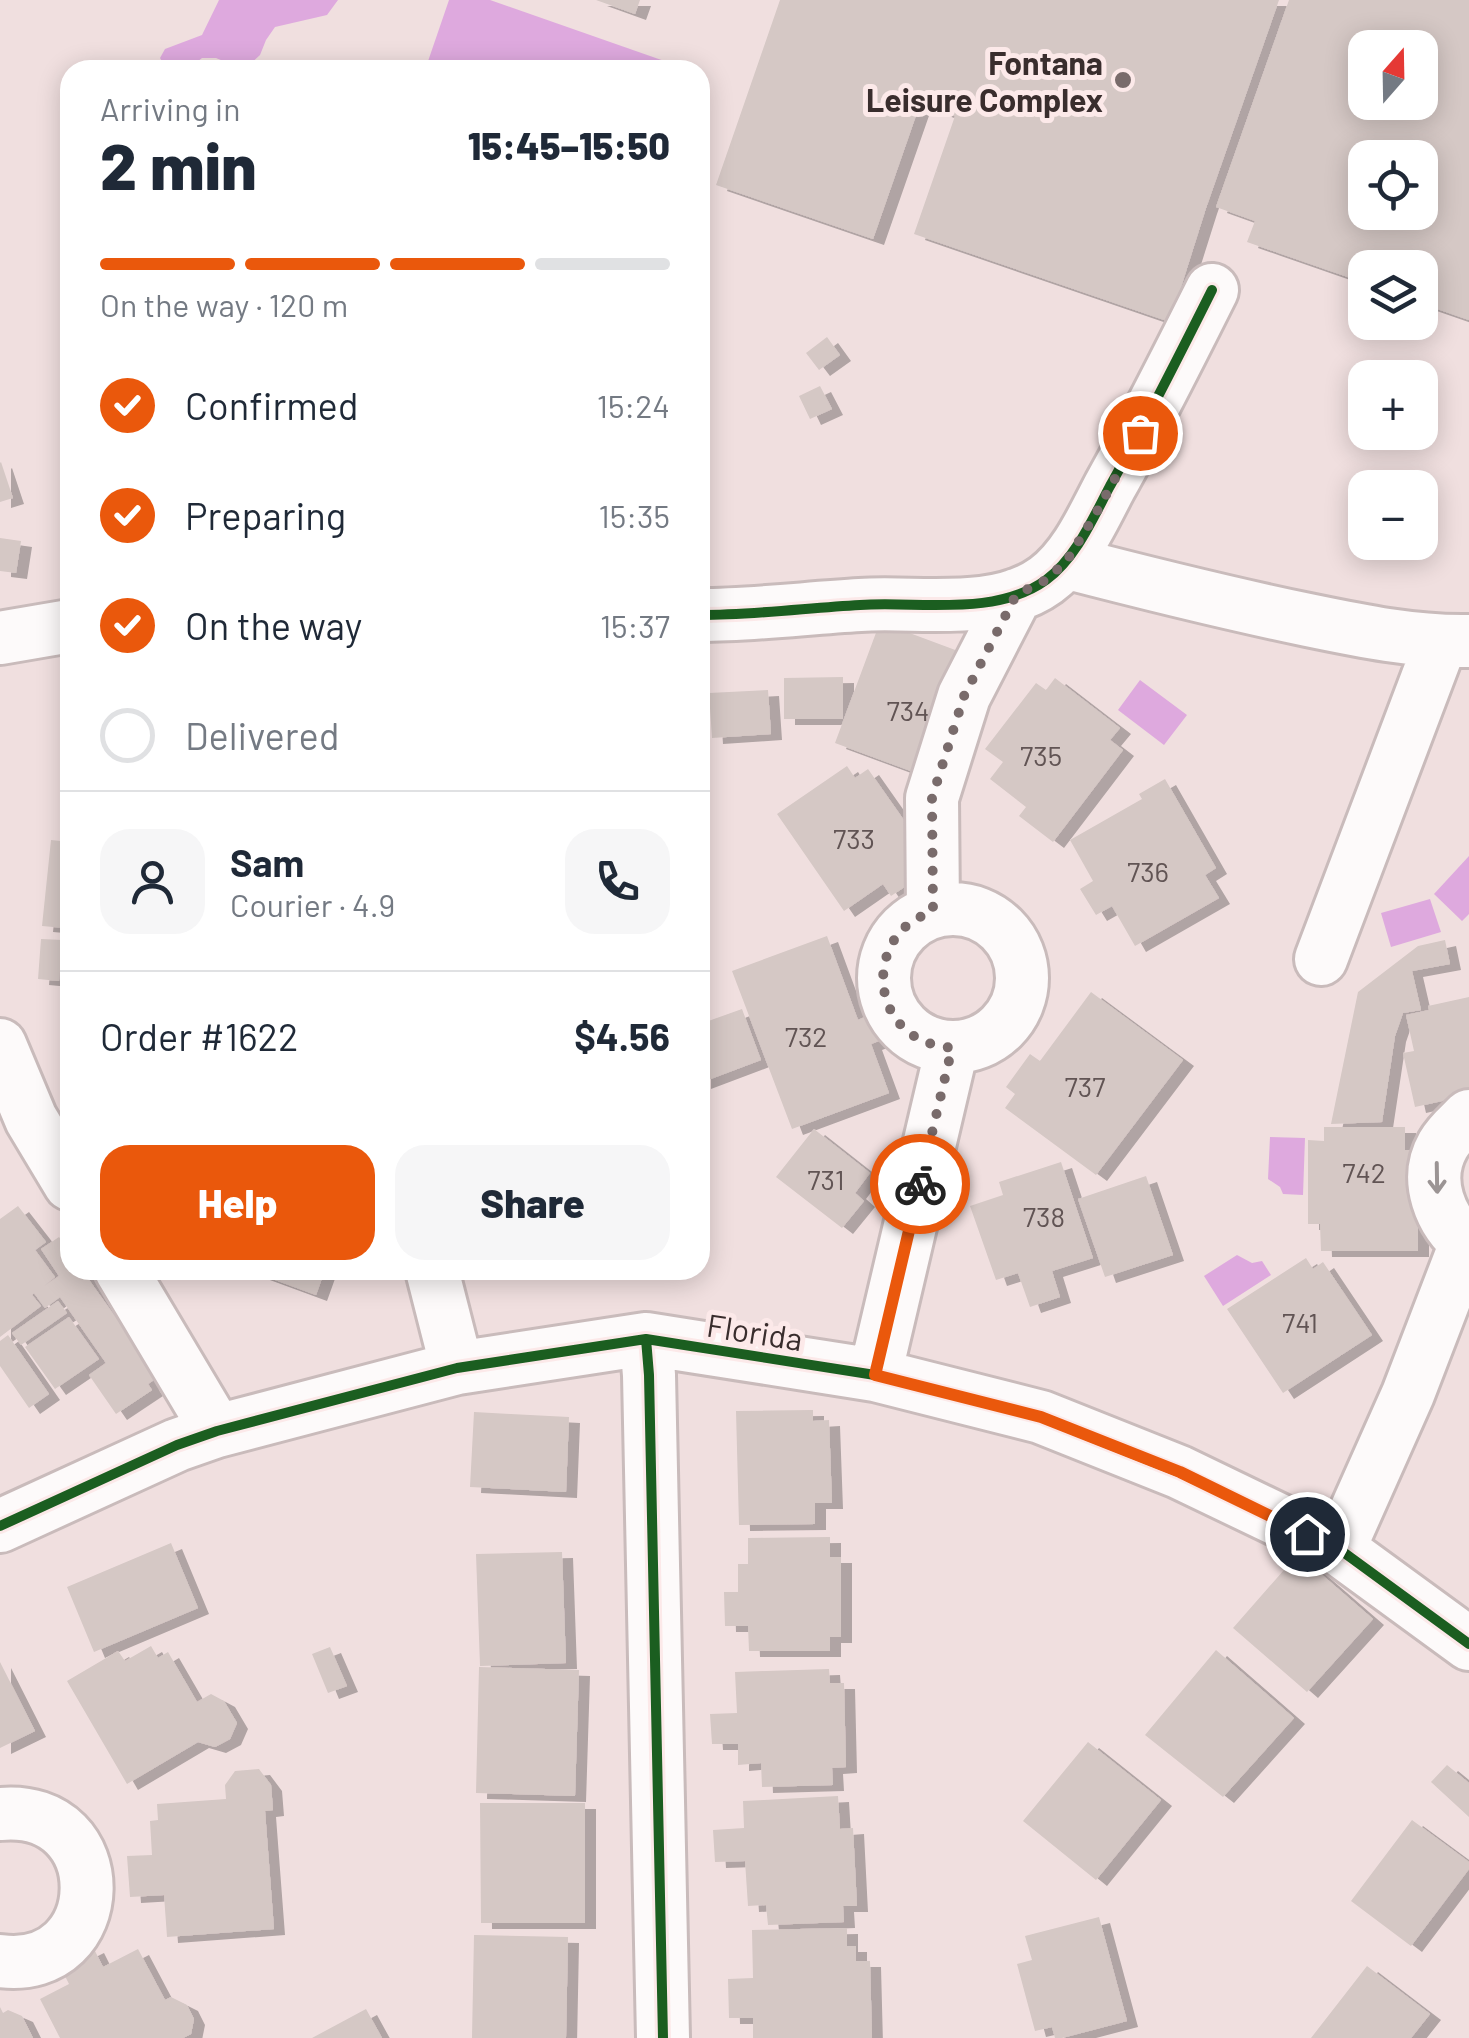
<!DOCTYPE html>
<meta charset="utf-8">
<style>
body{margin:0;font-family:Barlow,sans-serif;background:#f6f6f7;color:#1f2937;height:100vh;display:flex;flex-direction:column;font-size:38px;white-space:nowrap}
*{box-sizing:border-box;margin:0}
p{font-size:32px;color:#747a83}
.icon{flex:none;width:55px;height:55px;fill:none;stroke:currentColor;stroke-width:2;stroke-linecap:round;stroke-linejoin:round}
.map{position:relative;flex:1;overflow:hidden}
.details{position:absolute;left:60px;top:60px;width:650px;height:1220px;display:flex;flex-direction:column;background:#fff;border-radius:30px;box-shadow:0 5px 25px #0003}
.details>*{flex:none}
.needle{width:65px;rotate:20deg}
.buttons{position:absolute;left:1348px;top:30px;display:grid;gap:20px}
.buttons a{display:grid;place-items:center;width:90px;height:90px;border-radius:20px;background:#fff;box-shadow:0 5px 25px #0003;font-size:50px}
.pin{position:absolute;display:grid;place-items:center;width:85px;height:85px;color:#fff;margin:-42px;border:5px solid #fff;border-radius:50%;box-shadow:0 2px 10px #0007}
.courier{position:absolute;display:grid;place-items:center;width:100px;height:100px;margin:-50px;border:8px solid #ea580c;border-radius:50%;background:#fff;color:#222;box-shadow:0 2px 12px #0007}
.overview em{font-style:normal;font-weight:800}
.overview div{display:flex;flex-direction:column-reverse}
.overview{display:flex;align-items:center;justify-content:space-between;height:170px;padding:0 40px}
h1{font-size:65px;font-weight:800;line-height:75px}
.bar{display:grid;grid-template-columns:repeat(4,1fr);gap:15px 10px;align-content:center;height:120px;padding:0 40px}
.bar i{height:12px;border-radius:8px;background:#e0e1e3}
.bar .current{background:#ea580c}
.bar p{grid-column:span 4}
.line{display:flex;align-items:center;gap:25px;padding:0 40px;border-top:2px solid #e0e1e3}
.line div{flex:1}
.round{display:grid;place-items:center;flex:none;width:105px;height:105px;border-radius:30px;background:#f6f6f7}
ol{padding:0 40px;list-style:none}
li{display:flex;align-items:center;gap:30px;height:110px}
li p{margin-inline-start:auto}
li .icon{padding:10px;border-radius:50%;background:#ea580c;color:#fff;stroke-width:4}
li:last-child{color:#747a83}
li i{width:55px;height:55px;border:5px solid #e0e1e3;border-radius:50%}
.primary-button{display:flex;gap:20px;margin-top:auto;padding:20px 40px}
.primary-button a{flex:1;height:115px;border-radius:30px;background:#ea580c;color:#fff;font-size:40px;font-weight:800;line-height:115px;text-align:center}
.primary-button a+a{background:#f6f6f7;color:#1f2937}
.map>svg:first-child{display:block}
</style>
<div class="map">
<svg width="1469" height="2038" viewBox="0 0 1469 2038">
<defs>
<filter id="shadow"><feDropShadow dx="11" dy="6" stdDeviation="0" flood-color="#0004"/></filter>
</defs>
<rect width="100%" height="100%" fill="#f0dfdf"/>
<path fill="#dea9de" d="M219 0H338L327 15 275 27 266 40 260 55 249 65 228 63 216 58H202L187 70H167L160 58 165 49 202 35Z
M449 0H490L690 70H425Z
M1140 680 1187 715 1164 745 1118 710Z
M1469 856V914L1462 921 1434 894Z
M1430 899 1441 932 1391 947 1381 913Z
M1270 1137 1305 1138 1303 1195 1283 1194 1280 1187 1268 1179Z
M1237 1255 1252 1263 1262 1261 1271 1275 1223 1306 1204 1276Z"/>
<path fill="#d5c8c5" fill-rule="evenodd" filter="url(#shadow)" d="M596 0H640L635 14Z
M780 0H1279L1206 208 1170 322 914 234 955 116 920 104 873 239 716 185Z
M1289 0H1469V320L1420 303V268H1365V283L1247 242 1255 221 1216 207ZM1365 48H1420V102H1365ZM1365 158H1420V212H1365Z
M827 337 840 355 819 370 806 353Z
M820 386 832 409 810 419 799 396Z
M1 462 13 498 0 502V463Z
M0 538 21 541 16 573 0 571Z
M880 622 966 654 919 774 835 743Z
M843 677V719H784V678Z
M1055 678 1120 728 1110 740 1123 750 1053 842 1019 816 1026 807 990 779 1003 762 985 749 1036 683 1046 690Z
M768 690 771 734 712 738 709 693Z
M847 766 855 778 868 769 927 853 906 868 915 880 891 896 883 884 844 911 777 814Z
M1165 779 1216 868 1205 875 1219 898 1135 946 1112 906 1096 915 1080 889 1093 881 1070 840 1142 799 1139 794Z
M51 840 70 842V880L65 928 42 926Z
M827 936 858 1020 874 1013 884 1039 871 1044 889 1093 792 1129 732 971Z
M41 939 63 940 59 981 38 979Z
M1445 940 1450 964 1412 971 1421 1010 1403 1013 1395 1036 1382 1122 1331 1124 1358 992 1418 946Z
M1091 992 1183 1060 1096 1175 1005 1108 1015 1094 1006 1087 1030 1054 1040 1061Z
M1469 997V1095L1415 1107 1403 1053 1414 1051 1406 1015 1429 1010 1428 1006Z
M742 1009 761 1060 700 1083V1024Z
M1324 1127H1405V1150H1420L1431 1223H1418V1251H1321L1320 1224H1308V1140L1324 1141Z
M814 1129 870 1173 855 1193 864 1201 842 1228 776 1177Z
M1061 1162 1093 1258 1052 1271 1060 1297 1030 1307 1018 1273 996 1280 970 1206 1003 1195 999 1182Z
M1146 1176 1173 1255 1105 1277 1078 1199Z
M18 1206 46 1242 35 1250 55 1277 44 1286 59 1276 41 1249 59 1237 70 1252V1270H82L158 1377 148 1384 152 1390 116 1414 89 1375 106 1363 60 1297 45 1308 34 1293 32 1295 41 1306 0 1337V1219Z
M1306 1258 1313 1269 1323 1262 1372 1335 1283 1393 1227 1309Z
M248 1270H325L316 1295Z
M58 1301 67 1313 21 1345 12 1333Z
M69 1317 99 1359 55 1389 25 1347Z
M8 1335 49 1394 29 1408 0 1366V1341Z
M813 1410V1421L829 1420 832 1503H815V1524L739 1525 736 1411Z
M474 1412 569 1417 566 1492 470 1487Z
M830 1537V1557H841V1637H830V1651H749L748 1626H725L724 1592H738V1564H748V1538Z
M171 1543 198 1608 94 1652 67 1587Z
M562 1552 566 1663 480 1666 476 1554Z
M1298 1554 1373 1619 1307 1692 1233 1628Z
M151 1646 158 1658 168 1652 197 1702 211 1694 224 1701 237 1723 230 1739 215 1747 198 1742 127 1784 67 1681 118 1651 125 1661Z
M330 1647 347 1686 328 1693 312 1654Z
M1216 1650 1294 1718 1223 1797 1145 1735Z
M0 1662 35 1731 0 1748Z
M479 1667 579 1670 575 1796 476 1793Z
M829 1669 830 1683H844L846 1767 832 1768 833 1785 762 1787 761 1763 738 1765V1744H712L710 1714 737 1713 735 1672Z
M1088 1742 1161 1800 1096 1880 1023 1821Z
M1447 1765 1469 1783V1817L1431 1782Z
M259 1769 271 1785 273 1810 265 1811 274 1929 167 1937 164 1895 130 1897 127 1856 152 1855 150 1821 158 1820 157 1804 226 1799 225 1785 235 1771Z
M838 1796 840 1829 853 1828 857 1906H843L844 1922 768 1925 766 1905 748 1906 745 1861 715 1862 713 1830 744 1828 743 1801Z
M480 1803H585V1923H481Z
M1412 1820 1469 1862V1869L1411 1946 1351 1901Z
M1099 1917 1127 2021 1062 2038H1055L1052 2027 1035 2031 1017 1964 1032 1960 1025 1936Z
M847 1928V1946H856V1961H870L872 2038H753V2018H729L728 1979 753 1978 752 1930Z
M474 1935 568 1937 566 2038H472Z
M93 1947 103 1967 138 1949 165 2000 171 1997 187 2005 194 2019 191 2034 183 2038H60L40 1999 69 1984 59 1964Z
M1367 1966 1430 2014 1411 2038H1311Z
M0 2007 3 2013 8 2010 22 2016 33 2038H0Z
M366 2009 382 2038H312Z"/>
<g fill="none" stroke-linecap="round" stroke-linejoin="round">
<g stroke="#c9bbbb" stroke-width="58">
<path id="minor" d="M1065 562C1146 583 1226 603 1308 620 1361 631 1414 642 1469 641
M700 615C753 615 807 608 860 605 919 601 995 617 1046 580 1076 558 1093 518 1110 486 1146 422 1179 356 1212 290
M0 638 70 626
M884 978a69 69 0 1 1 138 0a69 69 0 1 1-138 0Z
M933 911 932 798 964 696 1016 595
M1321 959 1441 642
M0 1045 31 1119 70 1184
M1469 1116C1460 1125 1449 1134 1443 1145 1423 1180 1440 1222 1469 1245
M121 1270 217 1431
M432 1270 457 1368
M646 1339 649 1375 663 2038
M875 1375 952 1048
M0 1526 177 1445 217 1431 457 1368 646 1339 875 1375 1041 1417 1179 1472 1339 1549 1469 1644
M1339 1549 1408 1394 1466 1243
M0 1814C118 1803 113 1976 0 1961"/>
</g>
<use href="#minor" stroke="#fdfafa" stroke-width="52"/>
<g stroke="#fce9e9" stroke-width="16">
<path id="cycleway" d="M700 615C753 615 807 608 860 605 919 601 995 617 1046 580 1076 558 1093 518 1110 486 1146 422 1179 356 1212 290
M646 1339 649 1375 663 2038
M0 1526 177 1445 217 1431 457 1368 646 1339 875 1375 1041 1417 1179 1472 1339 1549 1469 1644"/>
</g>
<use href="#cycleway" stroke="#1b5e20" stroke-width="10"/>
</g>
<defs><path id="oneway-shaft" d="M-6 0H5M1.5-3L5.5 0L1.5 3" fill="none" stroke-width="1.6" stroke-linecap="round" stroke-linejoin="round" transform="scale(2.5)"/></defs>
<use stroke="#9b9494" href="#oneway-shaft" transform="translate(1437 1178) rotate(89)"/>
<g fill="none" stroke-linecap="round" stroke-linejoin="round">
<path stroke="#796b6b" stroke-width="10" stroke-dasharray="0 18" d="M920 1184 952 1048C939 1046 926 1044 914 1036 879 1014 873 964 900 932 909 922 921 916 933 911L932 798 964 696 1016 595 1044 581 1066 562 1095 515 1140 433"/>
<path stroke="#ea580c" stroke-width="12" d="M920 1184 875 1375 1041 1417 1180 1472 1307 1534"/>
</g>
<circle fill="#796b6b" stroke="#fce9e9" stroke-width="4" cx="1123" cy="80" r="10"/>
<g text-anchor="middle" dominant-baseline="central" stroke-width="10" stroke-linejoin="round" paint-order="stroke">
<g font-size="28" fill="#615454">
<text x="908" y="710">734</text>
<text x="1041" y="755">735</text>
<text x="854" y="838">733</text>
<text x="1148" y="871">736</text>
<text x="806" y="1036">732</text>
<text x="1085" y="1086">737</text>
<text x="1364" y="1172">742</text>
<text x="826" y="1179">731</text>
<text x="1044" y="1216">738</text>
<text x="1300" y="1322">741</text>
</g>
<g font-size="32" font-weight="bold" fill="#392d2d" stroke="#fce9e9" text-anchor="end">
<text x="1103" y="62">Fontana<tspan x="1103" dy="37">Leisure Complex</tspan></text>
</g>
<g font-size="32" fill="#392d2d" stroke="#fce9e9">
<text transform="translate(755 1331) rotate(9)">Florida</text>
</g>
</g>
</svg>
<div class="buttons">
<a><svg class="needle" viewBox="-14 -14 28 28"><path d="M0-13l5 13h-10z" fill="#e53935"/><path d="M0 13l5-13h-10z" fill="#747a83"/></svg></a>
<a><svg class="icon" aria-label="locate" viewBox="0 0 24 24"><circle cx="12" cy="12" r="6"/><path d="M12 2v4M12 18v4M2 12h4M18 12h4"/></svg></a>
<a><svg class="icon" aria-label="layers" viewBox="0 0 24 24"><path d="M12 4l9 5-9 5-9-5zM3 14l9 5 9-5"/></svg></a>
<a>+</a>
<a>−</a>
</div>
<div class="pin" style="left:1140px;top:433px;background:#ea580c"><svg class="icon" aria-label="bag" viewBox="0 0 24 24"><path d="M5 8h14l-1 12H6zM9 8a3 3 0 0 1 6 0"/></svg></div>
<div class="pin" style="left:1307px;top:1534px;background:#1f2937"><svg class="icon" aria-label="home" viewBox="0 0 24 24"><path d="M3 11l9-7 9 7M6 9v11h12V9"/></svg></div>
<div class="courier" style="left:920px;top:1184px"><svg class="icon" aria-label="bike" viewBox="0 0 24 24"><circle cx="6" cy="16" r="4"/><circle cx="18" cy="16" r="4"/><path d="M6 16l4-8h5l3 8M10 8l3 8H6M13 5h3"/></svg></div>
<section class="details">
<div class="overview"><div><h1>2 min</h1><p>Arriving in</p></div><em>15:45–15:50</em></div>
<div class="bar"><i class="current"></i><i class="current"></i><i class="current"></i><i></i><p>On the way · 120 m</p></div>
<ol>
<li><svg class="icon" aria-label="check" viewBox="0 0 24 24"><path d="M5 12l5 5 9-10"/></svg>Confirmed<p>15:24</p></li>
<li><svg class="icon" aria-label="check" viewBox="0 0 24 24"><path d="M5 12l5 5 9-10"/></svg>Preparing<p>15:35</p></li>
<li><svg class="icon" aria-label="check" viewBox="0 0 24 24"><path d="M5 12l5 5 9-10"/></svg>On the way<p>15:37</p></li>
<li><i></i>Delivered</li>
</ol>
<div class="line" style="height:180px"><a class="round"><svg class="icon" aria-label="person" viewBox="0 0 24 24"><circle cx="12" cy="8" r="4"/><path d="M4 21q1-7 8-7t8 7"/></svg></a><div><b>Sam</b><p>Courier · 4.9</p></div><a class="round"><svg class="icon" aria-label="phone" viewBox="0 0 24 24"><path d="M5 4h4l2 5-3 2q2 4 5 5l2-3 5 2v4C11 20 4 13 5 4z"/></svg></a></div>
<div class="line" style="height:130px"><div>Order #1622</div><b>$4.56</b></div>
<div class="primary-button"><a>Help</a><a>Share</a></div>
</section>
</div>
